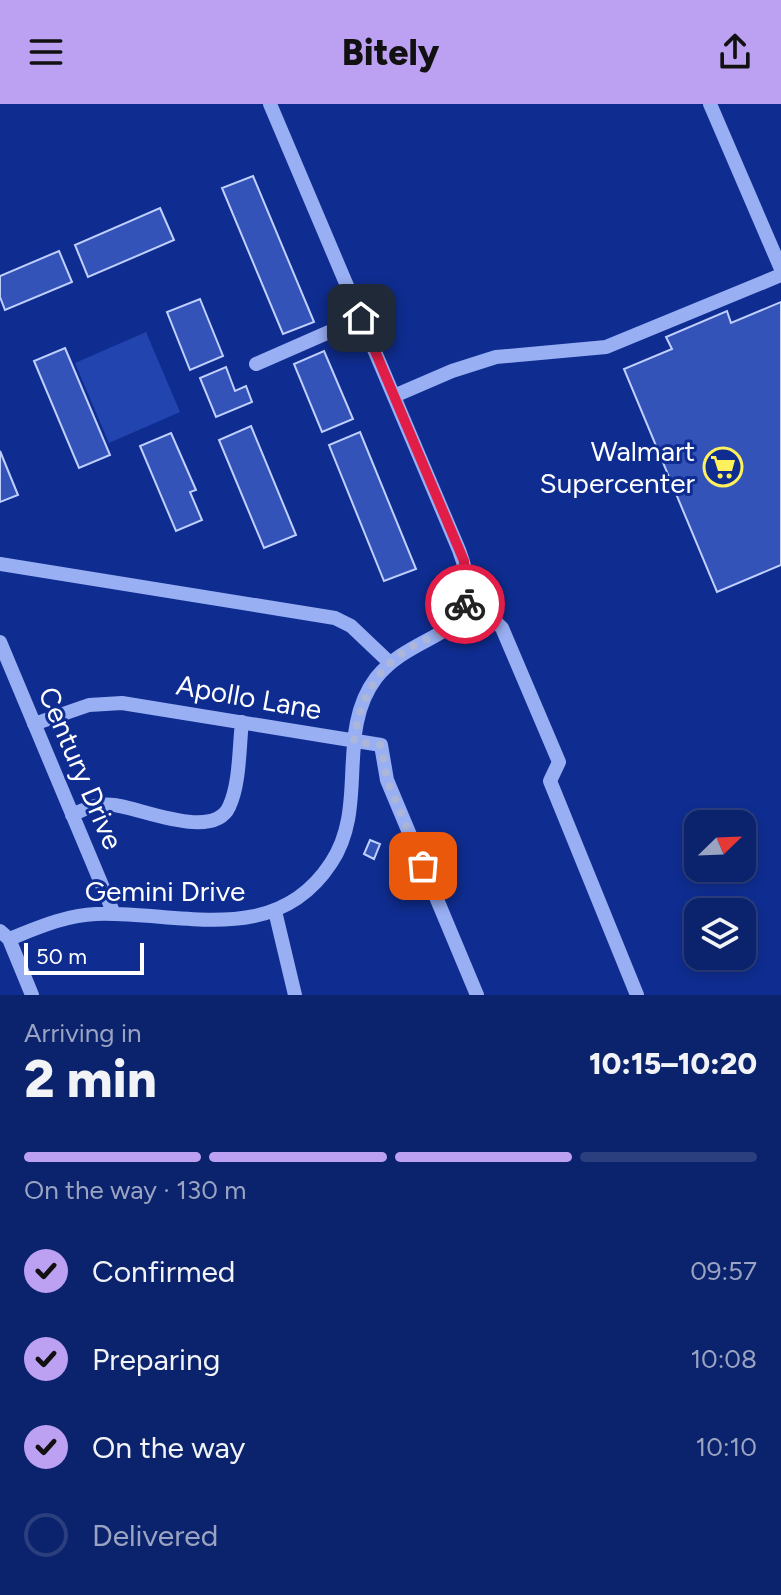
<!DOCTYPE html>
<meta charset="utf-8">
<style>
body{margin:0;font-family:Figtree,sans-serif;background:#192f74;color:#f1f3f6;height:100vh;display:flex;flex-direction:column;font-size:30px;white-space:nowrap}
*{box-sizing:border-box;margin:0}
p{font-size:26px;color:#9aa4c2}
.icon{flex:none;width:44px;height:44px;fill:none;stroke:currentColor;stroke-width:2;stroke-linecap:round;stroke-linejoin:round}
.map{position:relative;height:891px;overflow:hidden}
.side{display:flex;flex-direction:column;background:#0b226c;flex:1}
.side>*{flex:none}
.needle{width:52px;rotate:67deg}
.buttons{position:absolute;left:684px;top:706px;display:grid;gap:16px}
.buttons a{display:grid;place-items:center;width:72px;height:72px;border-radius:16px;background:#0b226c;box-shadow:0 4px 12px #0003,0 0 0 2px #2b3f7f;font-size:40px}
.scale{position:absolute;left:24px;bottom:20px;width:120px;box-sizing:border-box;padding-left:8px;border:4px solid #fff;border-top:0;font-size:22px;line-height:28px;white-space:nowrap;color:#fff;-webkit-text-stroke:6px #0f2d90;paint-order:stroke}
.pin{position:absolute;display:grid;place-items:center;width:68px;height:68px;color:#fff;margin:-34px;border-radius:16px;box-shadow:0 4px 12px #0006}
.courier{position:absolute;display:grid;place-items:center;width:80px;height:80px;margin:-40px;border:6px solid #e11d48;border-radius:50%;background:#fff;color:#222;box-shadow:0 2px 10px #0007}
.summary em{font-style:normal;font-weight:800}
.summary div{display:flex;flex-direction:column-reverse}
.summary{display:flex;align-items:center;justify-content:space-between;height:136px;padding:0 24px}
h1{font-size:52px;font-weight:800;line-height:60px}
.bar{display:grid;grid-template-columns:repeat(4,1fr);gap:12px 8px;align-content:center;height:96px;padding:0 24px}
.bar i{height:10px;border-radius:6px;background:#2b3f7f}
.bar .on{background:#bca0f2}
.bar p{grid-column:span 4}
ol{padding:0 24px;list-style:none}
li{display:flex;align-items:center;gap:24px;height:88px}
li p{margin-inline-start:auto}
li .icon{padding:8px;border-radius:50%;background:#bca0f2;color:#111;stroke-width:4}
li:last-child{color:#9aa4c2}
li i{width:44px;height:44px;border:4px solid #2b3f7f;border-radius:50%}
header{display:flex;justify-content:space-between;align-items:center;height:104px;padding:0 24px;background:#bca0f2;color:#111;font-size:36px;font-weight:800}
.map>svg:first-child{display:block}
</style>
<header><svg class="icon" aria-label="menu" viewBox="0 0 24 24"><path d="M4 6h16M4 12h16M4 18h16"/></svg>Bitely<svg class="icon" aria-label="share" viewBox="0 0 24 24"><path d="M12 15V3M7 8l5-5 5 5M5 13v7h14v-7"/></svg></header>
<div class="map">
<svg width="781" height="891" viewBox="0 0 781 891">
<rect width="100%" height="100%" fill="#0f2d90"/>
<path fill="#2144af" d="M146 228 180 308 109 339 75 259Z"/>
<path fill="#3453b8" stroke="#c0d0fe" stroke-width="2" d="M253 72 314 218 283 230 222 84Z
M160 104 174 136 88 173 75 141Z
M59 147 72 178 5 206 0 193V172Z
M200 195 223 252 190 266 167 208Z
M781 198V461L717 488 624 265 672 245 666 233 727 207 731 219Z
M65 244 110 351 79 364 34 257Z
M324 247 353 315 322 328 294 260Z
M226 263 235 287 246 282 252 298 216 313 200 274Z
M251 322 296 431 264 444 219 336Z
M360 328 416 465 384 477 329 341Z
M171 329 196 386 190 388 202 416 176 427 140 342Z
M0 347 18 391 0 398Z
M370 736 380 740 374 755 364 750Z"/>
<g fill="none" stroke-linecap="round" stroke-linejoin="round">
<path stroke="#99aff3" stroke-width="14" d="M710 0 781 165
M256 260 361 214
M394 292 452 267 496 253 606 243 781 171
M0 460 335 514 351 522 390 559
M467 490 502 524 559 658 550 677 637 891
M0 538 114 810
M34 620 89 601 122 599 381 641 387 676 477 891
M72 711C86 704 98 699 114 701 141 704 213 737 229 703 240 680 239 644 242 618
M275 807 295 891
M0 827 9 835 32 891
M9 835C37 824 66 811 96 810 179 807 275 845 331 759 369 703 335 628 376 574 418 521 494 539 459 446L270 0"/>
</g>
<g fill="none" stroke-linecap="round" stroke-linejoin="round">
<path stroke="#abb6d8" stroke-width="8" stroke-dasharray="0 14.4" d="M423 762 387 676 381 641 354 638C359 597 377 561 415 541 437 529 457 528 465 500"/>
<path stroke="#e11d48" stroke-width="10" d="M361 214 464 457 465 500"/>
</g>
<defs>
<g id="supermarket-ring" transform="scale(2)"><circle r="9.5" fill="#0f2d90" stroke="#fff15b" stroke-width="1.5"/><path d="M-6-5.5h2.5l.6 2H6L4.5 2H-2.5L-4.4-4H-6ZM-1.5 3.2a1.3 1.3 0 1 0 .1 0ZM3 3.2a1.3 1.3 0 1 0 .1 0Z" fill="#fff15b"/></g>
</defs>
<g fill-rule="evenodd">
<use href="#supermarket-ring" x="723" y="363"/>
</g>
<g text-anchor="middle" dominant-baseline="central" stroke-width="6" stroke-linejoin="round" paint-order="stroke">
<g font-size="28" fill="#fff" stroke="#0f2d90" text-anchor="end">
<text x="695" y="347">Walmart<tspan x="695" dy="32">Supercenter</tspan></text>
</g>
<g font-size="28" fill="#fff" stroke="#0f2d90">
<text transform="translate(249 593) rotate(10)">Apollo Lane</text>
<text transform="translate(81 664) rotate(67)">Century Drive</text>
<text x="165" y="787">Gemini Drive</text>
</g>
</g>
</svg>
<div class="buttons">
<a><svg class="needle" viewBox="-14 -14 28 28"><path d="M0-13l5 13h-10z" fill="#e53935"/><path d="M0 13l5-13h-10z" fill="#9aa4c2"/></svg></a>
<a><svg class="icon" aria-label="layers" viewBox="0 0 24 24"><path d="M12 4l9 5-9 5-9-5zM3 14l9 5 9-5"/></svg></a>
</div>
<div class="scale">50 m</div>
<div class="pin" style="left:423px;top:762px;background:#ea580c"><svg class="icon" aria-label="bag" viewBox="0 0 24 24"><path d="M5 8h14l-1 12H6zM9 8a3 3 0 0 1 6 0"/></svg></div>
<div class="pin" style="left:361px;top:214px;background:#1f2937"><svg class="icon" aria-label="home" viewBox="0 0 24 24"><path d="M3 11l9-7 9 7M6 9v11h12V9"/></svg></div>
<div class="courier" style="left:465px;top:500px"><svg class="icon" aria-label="bike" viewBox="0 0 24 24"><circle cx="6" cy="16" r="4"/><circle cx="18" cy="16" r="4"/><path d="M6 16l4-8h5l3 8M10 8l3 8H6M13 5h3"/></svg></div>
</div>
<section class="side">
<div class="summary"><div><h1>2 min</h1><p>Arriving in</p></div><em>10:15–10:20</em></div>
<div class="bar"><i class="on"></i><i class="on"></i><i class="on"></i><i></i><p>On the way · 130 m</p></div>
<ol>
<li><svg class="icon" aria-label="check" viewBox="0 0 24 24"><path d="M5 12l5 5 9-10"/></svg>Confirmed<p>09:57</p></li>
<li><svg class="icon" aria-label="check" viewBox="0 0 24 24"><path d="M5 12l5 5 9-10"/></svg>Preparing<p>10:08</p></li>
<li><svg class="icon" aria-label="check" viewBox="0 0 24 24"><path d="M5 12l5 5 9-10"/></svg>On the way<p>10:10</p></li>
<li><i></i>Delivered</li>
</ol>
</section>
